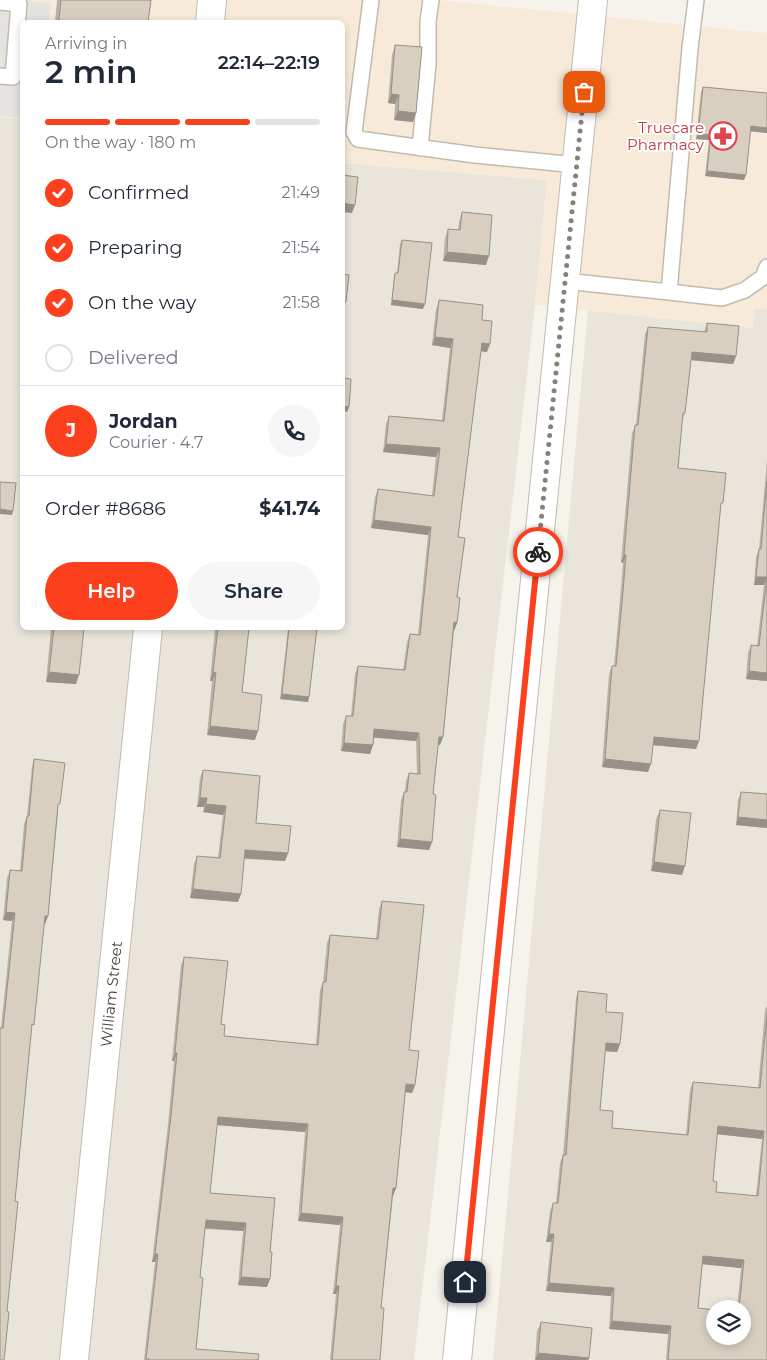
<!DOCTYPE html>
<meta charset="utf-8">
<style>
body{margin:0;font-family:Montserrat,sans-serif;background:#f6f6f7;color:#1f2937;height:100vh;display:flex;flex-direction:column;font-size:19px;white-space:nowrap}
*{box-sizing:border-box;margin:0}
p{font-size:16px;color:#747a83}
.icon{flex:none;width:28px;height:28px;fill:none;stroke:currentColor;stroke-width:2;stroke-linecap:round;stroke-linejoin:round}
.map{position:relative;flex:1;overflow:hidden}
.drawer{position:absolute;left:20px;top:20px;width:325px;height:610px;display:flex;flex-direction:column;background:#fff;border-radius:8px;box-shadow:0 2px 8px #0003}
.drawer>*{flex:none}
.fabs{position:absolute;left:706px;top:1300px;display:grid;gap:10px}
.fabs a{display:grid;place-items:center;width:45px;height:45px;border-radius:50%;background:#fff;box-shadow:0 2px 8px #0003;font-size:25px}
.pin{position:absolute;display:grid;place-items:center;width:42px;height:42px;color:#fff;margin:-21px;border-radius:10px;box-shadow:0 2px 8px #0006}
.courier{position:absolute;display:grid;place-items:center;width:50px;height:50px;margin:-25px;border:4px solid #fc3f1d;border-radius:50%;background:#fff;color:#222;box-shadow:0 1px 6px #0007}
.headline em{font-style:normal;font-weight:600}
.headline div{display:flex;flex-direction:column-reverse}
.headline{display:flex;align-items:center;justify-content:space-between;height:85px;padding:0 25px}
h1{font-size:32px;font-weight:600;line-height:38px}
.bar{display:grid;grid-template-columns:repeat(4,1fr);gap:8px 5px;align-content:center;height:60px;padding:0 25px}
.bar i{height:6px;border-radius:4px;background:#e0e1e3}
.bar .selected{background:#fc3f1d}
.bar p{grid-column:span 4}
.line{display:flex;align-items:center;gap:12px;padding:0 25px;border-top:1px solid #e0e1e3}
.line div{flex:1}
.round{display:grid;place-items:center;flex:none;width:52px;height:52px;border-radius:26px;background:#f6f6f7}
ol{padding:0 25px;list-style:none}
li{display:flex;align-items:center;gap:15px;height:55px}
li p{margin-inline-start:auto}
li .icon{padding:5px;border-radius:50%;background:#fc3f1d;color:#fff;stroke-width:4}
li:last-child{color:#747a83}
li i{width:28px;height:28px;border:2px solid #e0e1e3;border-radius:50%}
.primary-button{display:flex;gap:10px;margin-top:auto;padding:10px 25px}
.primary-button a{flex:1;height:58px;border-radius:30px;background:#fc3f1d;color:#fff;font-size:20px;font-weight:600;line-height:58px;text-align:center}
.primary-button a+a{background:#f6f6f7;color:#1f2937}
.map>svg:first-child{display:block}
</style>
<div class="map">
<svg width="767" height="1360" viewBox="0 0 767 1360">
<rect width="100%" height="100%" fill="#f6f3ec"/>
<path fill="#eae5da" fill-rule="evenodd" d="M0 117 22 119V628H342L343 163 547 180 535 305 414 1360H0Z
M754 308 767 309V1360H493L588 310 752 328ZM715 1309H742V1336H715Z"/>
<path fill="#f7ead8" d="M0 0H437L767 33V309H754L753 328 535 305 547 180 343 163 342 22H22V119L0 117Z"/>
<path fill="#e5e3e0" d="M0 0H32V1L51 3 49 22H22L21 118 0 116Z"/>
<g fill="none" stroke-linecap="round" stroke-linejoin="round">
<g stroke="#c2bbae" stroke-width="18">
<path id="service" d="M371 0 354 132 358 139 475 155 576 165
M696 0 690 48 669 292 722 298 745 290 763 277 767 267
M0 2 19 4 13 77 0 76
M420 148 428 64V21L431 0
M565 281 669 292"/>
</g>
<g stroke="#c2bbae" stroke-width="30">
<path id="minor" d="M210 22 212 0
M74 1360 148 628
M457 1360 593 0"/>
</g>
<use href="#service" stroke="#fff" stroke-width="15"/>
<use href="#minor" stroke="#fff" stroke-width="28"/>
</g>
<path fill="#bab2a6" fill-rule="evenodd" d="M57 0H151L148 22H55Z
M395 45 413 122 394 120 395 104 388 103 392 55Z
M703 87 767 93V133L750 131 744 180 705 176 709 140 696 139 701 92Z
M462 212 486 265 443 261 445 238 448 229 458 230 459 222Z
M402 240 423 309 391 305 394 278 395 273H397L400 244Z
M439 300 482 320 487 352 481 351 458 537 457 623 454 631 443 737 440 745H438L433 794 432 842 429 850 397 847 401 800 404 792H405L406 781 409 773H417L416 741 374 738 373 745 370 754 341 751 343 724 346 716H351L355 674 358 666 403 670 407 642 410 634 418 635 428 535 371 528 375 497 378 489 432 496 436 457 383 452 386 424 389 416 442 420 450 348 432 345 436 309Z
M707 323 736 356 733 364 691 360 685 413 682 421 678 468 720 510 699 741 696 749 653 745 648 772 602 767 609 674 612 666H614L619 611 623 563 621 562 632 433 636 425 645 334 648 327 704 332Z
M767 461V681L746 679 748 653 751 645 757 646 764 585H754L756 557 759 549Z
M51 628H84L76 684 46 682Z
M215 628H249L242 692 255 740 207 735 212 681H210Z
M288 628H317L309 697 308 702 280 699Z
M34 759 58 812 48 916 45 924H44L31 1032 15 1201 7 1311 1 1028 12 921 3 920 7 878 10 870 20 871 24 824 27 816 32 767Z
M203 770 256 823 288 853 285 861 244 859 238 902 190 898 194 864 197 856 218 858 223 815 203 812 204 807H197L200 778Z
M741 792 767 794V828L736 825 738 800Z
M660 810 682 875 651 871 656 819Z
M382 901 415 1085 412 1093 405 1092 396 1188 393 1196 381 1308 380 1360H330L336 1294H333L340 1225 298 1221 305 1132 217 1125 210 1193 275 1198 267 1287 238 1285 243 1231 205 1229 200 1277 196 1349 258 1360H144L155 1262H152L168 1124 174 1061H172L181 965 184 957 221 1024 224 1036 316 1045 320 990 323 982 327 943 330 935 376 939 379 909Z
M578 991 606 1012 620 1044 617 1052 605 1051 600 1110 612 1128 686 1135 690 1090 693 1082 758 1088 765 1010 767 1006V1360H666L668 1334 609 1329 611 1296 546 1291 551 1242H546L550 1211 553 1203H556L560 1163 563 1155 576 999ZM717 1134 762 1139 756 1196 716 1192 713 1181ZM702 1264 741 1268 737 1309H742L715 1336 698 1308Z
M541 1322 589 1358 588 1360H535L537 1331Z"/>
<path fill="#979187" d="M391 94 399 95 395 104 388 103Z
M398 111 416 113 413 122 394 120Z
M751 126 767 128V133L749 131Z
M698 134 711 135 709 140 696 139Z
M707 171 746 175 744 180 705 176Z
M342 203 355 205 352 213 342 212Z
M447 252 489 256 486 265 443 261Z
M392 300 425 304 423 309 391 305Z
M342 301H346L343 310H342Z
M435 337 453 339 450 348 432 345Z
M482 343 490 344 487 352 479 351Z
M692 352 736 356 733 364 689 360Z
M342 406 349 407 347 412 342 411Z
M386 444 440 448 436 457 383 452Z
M0 509 13 511 12 515 0 514Z
M374 520 431 527 428 535 371 528Z
M624 555H626L623 563 621 562Z
M756 577H767L764 585H754Z
M454 622 457 623 454 631H451Z
M749 671 767 673V681L746 679Z
M49 672 79 675 76 684 46 682Z
M213 672 216 673 212 681H210Z
M282 694 309 697 308 702 280 699Z
M210 726 258 731 255 740 207 735Z
M374 729 419 733 416 741 371 737Z
M439 737H443L440 745H436Z
M654 737 699 741 696 749 651 745Z
M344 743 373 745 370 754 341 751Z
M605 759 651 764 648 772 602 767Z
M200 798H207L204 807H197Z
M206 804 226 806 223 815 203 812Z
M738 817 767 820V828L736 825Z
M400 839 432 842 429 850 397 847Z
M245 850 288 853 285 861 242 858Z
M654 862 685 866 682 875 651 871Z
M193 889 241 894 238 902 190 898Z
M6 912 15 913 12 921 3 920Z
M45 916H48L45 924H42Z
M606 1043 620 1044 617 1052 603 1051Z
M175 1053H177L174 1061H172Z
M406 1084 415 1085 412 1093 403 1092Z
M218 1117 308 1124 305 1132 215 1125Z
M718 1126 764 1131 762 1139 715 1134Z
M393 1188H396L393 1196H390Z
M301 1213 343 1217 340 1225 298 1221Z
M206 1220 246 1223 243 1231 203 1228Z
M549 1234H554L551 1242H546Z
M155 1254H158L155 1262H152Z
M703 1256 744 1260 741 1268 700 1264Z
M241 1277 270 1279 267 1287 238 1285Z
M549 1283 614 1288 611 1296 546 1291Z
M336 1286H339L336 1294H333Z
M612 1321 671 1326 668 1334 609 1329Z
M538 1353 589 1358 588 1360H535Z"/>
<path fill="#d8cfc1" stroke="#979187" fill-rule="evenodd" d="M61 0H151L148 22H56L59 20Z
M395 45 422 47 416 113 398 111 399 95 391 94Z
M703 87 767 93V128L751 126 746 175 707 171 711 135 698 134Z
M342 175 358 177 355 205 342 203Z
M462 212 492 215 489 256 447 252 448 229 460 230Z
M402 240 432 243 425 304 392 300 395 273H398Z
M342 274 349 275 346 301H342Z
M439 300 483 305 482 320 492 321 490 344 482 343 458 537 465 538 457 597 460 598 457 623 454 622 443 737H439L433 794 436 795 432 842 400 839 404 792H407L409 773 420 774 419 733 374 729 373 745 344 743 346 716H353L358 666 405 670 410 634 420 635 431 527 374 520 378 489 434 496 440 448 386 444 389 416 444 421 453 339 435 337Z
M707 323 739 326 736 356 692 352 685 413H683L678 468 726 473 723 503H721L699 741 654 737 651 764 605 759 612 666H616L622 603 626 555H624L635 425H638L648 327 707 332Z
M342 378 351 379 349 407 342 406Z
M767 481V673L749 671 751 645 759 646 767 577H756L759 549H761Z
M0 482 16 483 13 511 0 509Z
M54 628H84L79 675 49 672Z
M218 628H249L242 692 262 695 258 731 210 726 216 673 213 672Z
M289 628H317L309 697 282 694Z
M34 759 65 763 60 804H58L48 916H45L34 1025 32 1024 15 1201 18 1202 7 1311 9 1312 4 1360H0V1028H3L15 913 6 912 10 870 22 871 27 816H29Z
M203 770 260 776 256 823 291 826 288 853 245 850 241 894 193 889 197 856 220 858 226 806 206 804 207 798H200Z
M741 792 767 794V820L738 817Z
M660 810 691 813 685 866 654 862Z
M382 901 424 905 409 1050 419 1051 415 1085 406 1084 396 1188H393L381 1308H384L380 1360H332L339 1286H336L343 1217 301 1213 308 1124 218 1117 210 1193 275 1198 270 1252H272L270 1279 241 1277 246 1223 206 1220 200 1277 203 1278 196 1349 259 1354 258 1360H149V1359H146L158 1254H155L171 1116 177 1053H175L184 957 228 961 221 1024 225 1025 224 1036 318 1045 323 982H326L330 935 378 939Z
M578 991 607 994 606 1012 623 1013 620 1044 606 1043 600 1110 613 1111 612 1128 688 1135 693 1082 760 1088 767 1016V1360H668L671 1326 612 1321 614 1288 549 1283 554 1234H549L553 1203H558L563 1155H566ZM718 1126 764 1131 758 1196 716 1192 717 1182 713 1181ZM703 1256 744 1260 739 1309H742V1336H715V1310L698 1308Z
M541 1322 592 1328 589 1358 538 1353Z"/>
<g fill="none" stroke-linecap="round" stroke-linejoin="round">
<path stroke="#878178" stroke-width="5" stroke-dasharray="0 9" d="M538 552 584 92"/>
<path stroke="#fc3f1d" stroke-width="6" d="M465 1282 538 552"/>
</g>
<defs>
<g id="pharmacy-ring" transform="scale(1.4375)"><circle r="9.5" fill="#fff" stroke="#e0444e" stroke-width="1.5"/><path d="M-2-6h4v4h4v4h-4v4h-4v-4h-4v-4h4Z" fill="#e0444e"/></g>
</defs>
<g fill-rule="evenodd">
<use href="#pharmacy-ring" x="723" y="136"/>
</g>
<g text-anchor="middle" dominant-baseline="central" stroke-width="4" stroke-linejoin="round" paint-order="stroke">
<g font-size="15" fill="#be3a42" stroke="#fff" text-anchor="end">
<text x="704" y="127">Truecare<tspan x="704" dy="17">Pharmacy</tspan></text>
</g>
<g font-size="15" fill="#4b4439" stroke="#fff">
<text transform="translate(111 994) rotate(-84)">William Street</text>
</g>
</g>
</svg>
<div class="fabs">
<a><svg class="icon" aria-label="layers" viewBox="0 0 24 24"><path d="M12 4l9 5-9 5-9-5zM3 14l9 5 9-5"/></svg></a>
</div>
<div class="pin" style="left:584px;top:92px;background:#ea580c"><svg class="icon" aria-label="bag" viewBox="0 0 24 24"><path d="M5 8h14l-1 12H6zM9 8a3 3 0 0 1 6 0"/></svg></div>
<div class="pin" style="left:465px;top:1282px;background:#1f2937"><svg class="icon" aria-label="home" viewBox="0 0 24 24"><path d="M3 11l9-7 9 7M6 9v11h12V9"/></svg></div>
<div class="courier" style="left:538px;top:552px"><svg class="icon" aria-label="bike" viewBox="0 0 24 24"><circle cx="6" cy="16" r="4"/><circle cx="18" cy="16" r="4"/><path d="M6 16l4-8h5l3 8M10 8l3 8H6M13 5h3"/></svg></div>
<section class="drawer">
<div class="headline"><div><h1>2 min</h1><p>Arriving in</p></div><em>22:14–22:19</em></div>
<div class="bar"><i class="selected"></i><i class="selected"></i><i class="selected"></i><i></i><p>On the way · 180 m</p></div>
<ol>
<li><svg class="icon" aria-label="check" viewBox="0 0 24 24"><path d="M5 12l5 5 9-10"/></svg>Confirmed<p>21:49</p></li>
<li><svg class="icon" aria-label="check" viewBox="0 0 24 24"><path d="M5 12l5 5 9-10"/></svg>Preparing<p>21:54</p></li>
<li><svg class="icon" aria-label="check" viewBox="0 0 24 24"><path d="M5 12l5 5 9-10"/></svg>On the way<p>21:58</p></li>
<li><i></i>Delivered</li>
</ol>
<div class="line" style="height:90px"><b class="round" style="background:#fc3f1d;color:#fff">J</b><div><b>Jordan</b><p>Courier · 4.7</p></div><a class="round"><svg class="icon" aria-label="phone" viewBox="0 0 24 24"><path d="M5 4h4l2 5-3 2q2 4 5 5l2-3 5 2v4C11 20 4 13 5 4z"/></svg></a></div>
<div class="line" style="height:65px"><div>Order #8686</div><b>$41.74</b></div>
<div class="primary-button"><a>Help</a><a>Share</a></div>
</section>
</div>
